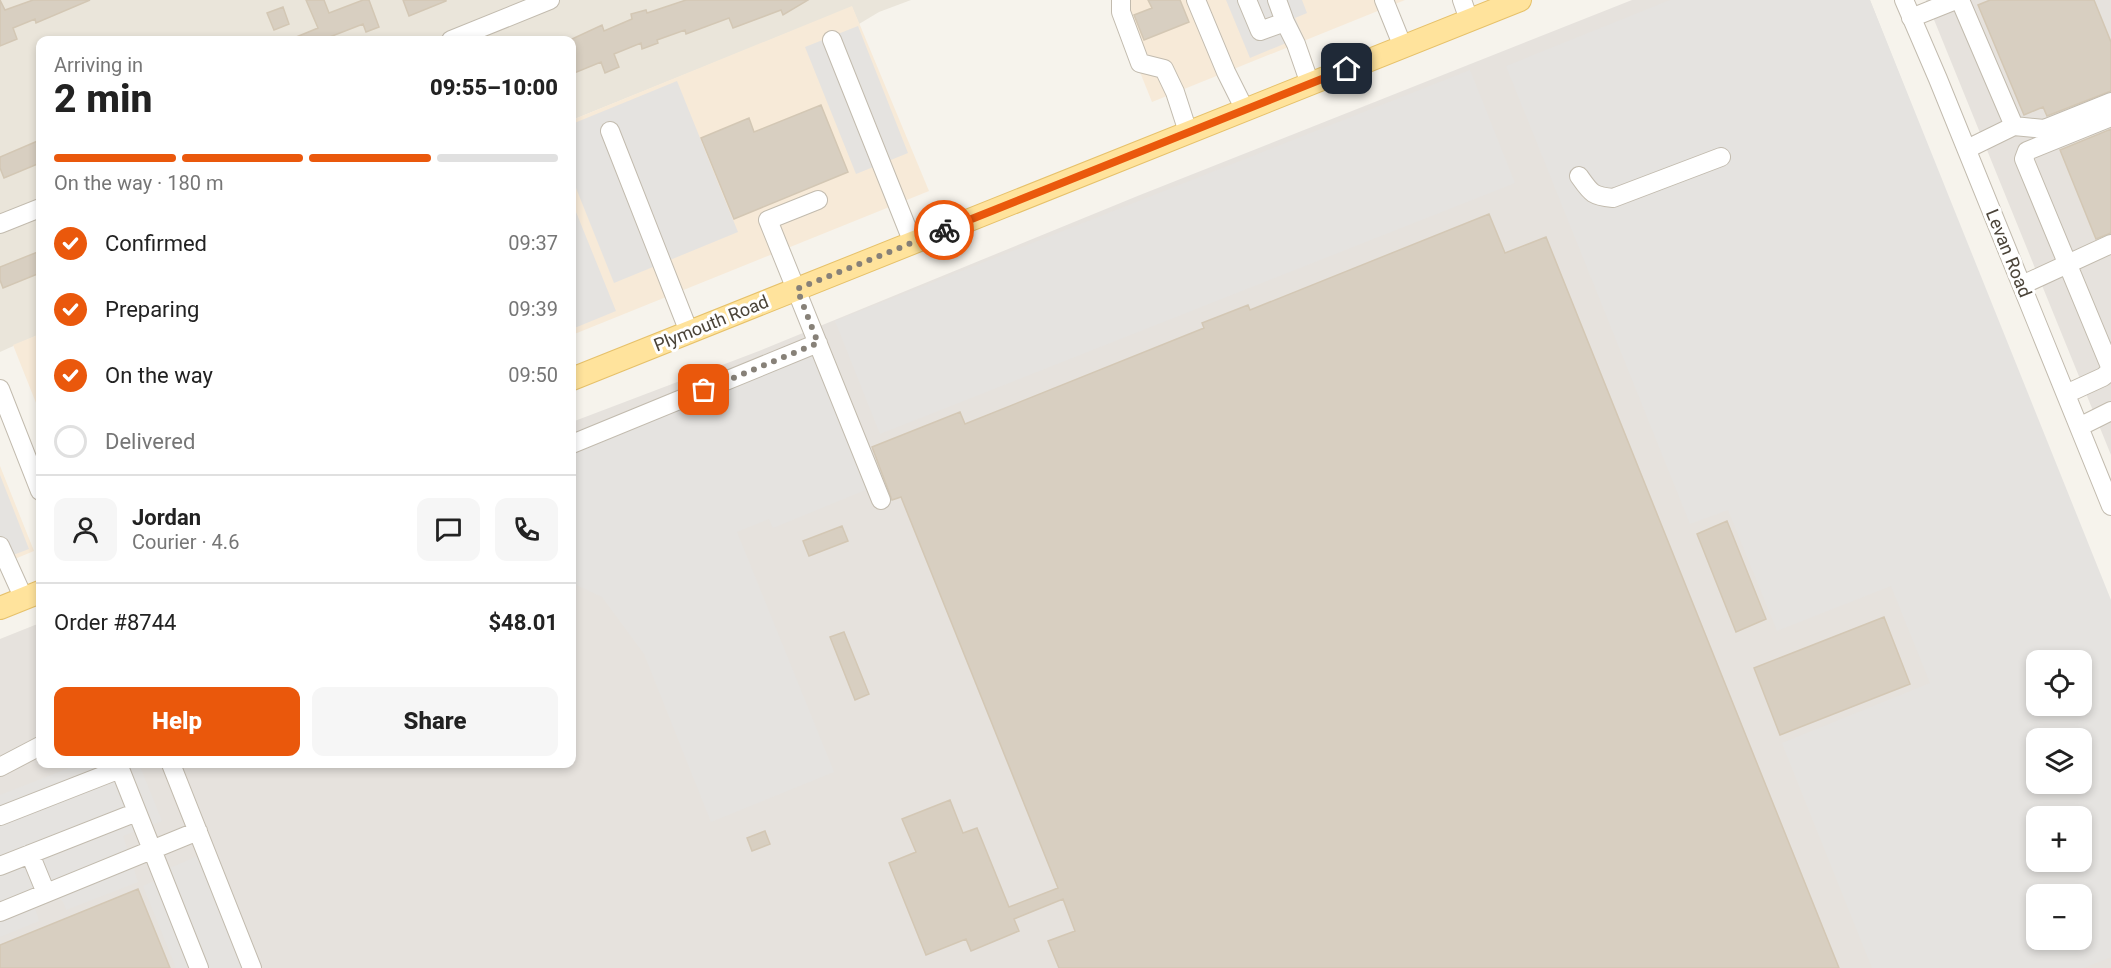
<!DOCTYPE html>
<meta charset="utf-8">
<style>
body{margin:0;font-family:Roboto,sans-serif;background:#f6f6f6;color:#222;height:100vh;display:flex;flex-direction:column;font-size:22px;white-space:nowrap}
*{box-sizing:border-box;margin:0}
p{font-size:20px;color:#767676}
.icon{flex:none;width:33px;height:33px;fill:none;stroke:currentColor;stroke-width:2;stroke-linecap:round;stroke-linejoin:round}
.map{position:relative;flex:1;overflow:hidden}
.drawer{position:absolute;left:36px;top:36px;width:540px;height:732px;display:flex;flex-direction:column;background:#fff;border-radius:12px;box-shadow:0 3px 9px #0003}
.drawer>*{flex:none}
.tools{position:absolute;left:2026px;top:650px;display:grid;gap:12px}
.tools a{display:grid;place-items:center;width:66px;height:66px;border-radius:12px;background:#fff;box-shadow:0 3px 9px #0003;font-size:30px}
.pin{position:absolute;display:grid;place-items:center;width:51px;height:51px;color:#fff;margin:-26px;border-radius:12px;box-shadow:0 3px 9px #0006}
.courier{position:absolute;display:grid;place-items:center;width:60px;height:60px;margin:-30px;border:4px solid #ea580c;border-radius:50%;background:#fff;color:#222;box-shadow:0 2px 8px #0007}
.summary em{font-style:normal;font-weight:800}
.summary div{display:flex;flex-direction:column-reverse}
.summary{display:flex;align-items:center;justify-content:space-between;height:102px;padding:0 18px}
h1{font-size:39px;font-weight:800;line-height:45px}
.bar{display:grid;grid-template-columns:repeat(4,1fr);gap:9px 6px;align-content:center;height:72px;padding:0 18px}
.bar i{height:8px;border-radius:4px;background:#e0e0e0}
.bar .on{background:#ea580c}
.bar p{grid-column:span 4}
.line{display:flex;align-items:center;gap:15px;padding:0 18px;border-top:2px solid #e0e0e0}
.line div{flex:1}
.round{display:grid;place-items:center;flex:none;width:63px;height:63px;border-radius:12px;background:#f6f6f6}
ol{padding:0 18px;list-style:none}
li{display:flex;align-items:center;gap:18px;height:66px}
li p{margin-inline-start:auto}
li .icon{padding:6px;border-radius:50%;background:#ea580c;color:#fff;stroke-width:4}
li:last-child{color:#767676}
li i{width:33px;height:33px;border:3px solid #e0e0e0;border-radius:50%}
.cta{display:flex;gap:12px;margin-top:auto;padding:12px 18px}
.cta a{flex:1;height:69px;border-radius:12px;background:#ea580c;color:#fff;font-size:24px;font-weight:800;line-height:69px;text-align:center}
.cta a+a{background:#f6f6f6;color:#222}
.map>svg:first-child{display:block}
</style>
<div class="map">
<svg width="2111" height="968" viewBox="0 0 2111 968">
<rect width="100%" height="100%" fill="#f6f3ec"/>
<path fill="#eae5da" d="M0 0H911L879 12 859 24 852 7 572 120V40H40V334L0 352Z"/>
<path fill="#f7ead8" d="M1111 0H1405L1152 102Z
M852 6 929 191 572 335V120Z
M40 334V413L13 345Z
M0 466 34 551 0 565Z"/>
<path fill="#e6e2dd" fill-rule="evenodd" d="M1632 0H1870L2111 609V968H0V639L40 623V764H572V422L759 351 1140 195ZM2037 660H2082V705H2037ZM2037 738H2082V783H2037ZM2037 816H2082V861H2037ZM2037 894H2082V939H2037Z
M1926 0H2111V455Z"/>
<path fill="#e5e3e0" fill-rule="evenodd" d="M1226 0H1302L1307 13 1295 18 1303 36 1250 58Z
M1670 0H1870L2111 600V957L2084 968H1872L1782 743 1930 683 1891 586 1777 631 1728 510 1690 524 1506 66ZM2037 660H2082V705H2037ZM2037 738H2082V783H2037ZM2037 816H2082V861H2037ZM2037 894H2082V939H2037Z
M858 26 908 153 856 174 805 47Z
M1470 70 1515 183 880 434 835 321Z
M677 81 738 232 614 283 572 178V124Z
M572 202 616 311 572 329Z
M813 354 868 489 773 528 769 519 737 532 834 772 711 822 644 654 602 597 572 583V451Z
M0 475 29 549 0 560Z
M79 764H139L162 821 123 836 138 882 66 910 63 902 59 898 35 908 39 921 0 937V795Z
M198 856 242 968H176L143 886 154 881 170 868Z"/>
<path fill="#d8cfc1" stroke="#d3c7b4" stroke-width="1.5" d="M0 0 5 10 33 0H90L36 23 35 19 13 28 17 39 0 46Z
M306 0H324L329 13 363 0H369L379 27 366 32 363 24 322 40H289L318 28Z
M403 0H446V1L409 16Z
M686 0H808L783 15 781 10 733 28 729 18 686 34 685 30 657 40 658 43 642 49 641 43 614 54 619 67 605 73 601 62 572 74V39L602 25 604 31 632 19 631 14 646 10 647 13Z
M1148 0H1180L1189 22 1144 40 1134 15 1152 8Z
M1990 0H2094L2111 42V91L2047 116 2043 107 2024 115 1978 5Z
M283 7 289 24 274 30 267 13Z
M821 105 848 172 734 219 701 138 749 118 754 132Z
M2111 129V233L2096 239 2060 150Z
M40 140V163L4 178 0 168V157Z
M1489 214 1505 253 1546 237 1839 968H1059L1048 941 1075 931 1063 899 1014 919 1019 931 971 951 966 939 926 955 889 863 916 852 902 819 950 800 963 833 977 828 1009 907 1058 888 901 497 892 500 872 447 960 412 965 424 1204 328 1202 323 1248 305 1250 310Z
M40 251V273L3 288 0 280V267Z
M1727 521 1766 619 1736 632 1697 534Z
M842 526 848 541 809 556 803 541Z
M1884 617 1910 684 1780 735 1754 668Z
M844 632 869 694 855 700 830 637Z
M765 831 770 844 752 851 747 838Z
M138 889 170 968H0V945Z"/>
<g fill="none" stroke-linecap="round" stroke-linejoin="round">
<g stroke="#c2bbae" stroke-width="20">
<path id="minor" d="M1121 0V12L1140 63 1164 69 1175 92 1188 132
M1196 0 1226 72 1245 110
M1247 0 1260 31 1285 22 1277 0
M1384 0 1403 47
M1462 0 1469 20
M1904 0 1938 79 2111 506
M1960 0 2014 126
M1911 18 1956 0
M1285 22 1296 44 1310 84
M451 40 550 0
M832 40 913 243
M610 131 689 332
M1967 149 2014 126 2044 129 2111 102
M1579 176C1591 193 1592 196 1613 198L1721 157
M818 200 768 220 881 500
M0 224 40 208
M2022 285 2111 244
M0 389 40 491
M2066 394 2103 377 2110 371 2109 364 2024 159 2027 151 2111 117
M2079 427 2111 411
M572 444 818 343
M0 546 24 599
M171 764 252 968
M0 767 40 746
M0 816 120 769 199 968
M30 854 46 893
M0 866 137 812
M0 912 198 831"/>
</g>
<g stroke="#e6c16a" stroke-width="24">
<path id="major" d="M572 379 1520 0
M0 608 40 592"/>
</g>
<use href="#minor" stroke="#fff" stroke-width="18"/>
<use href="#major" stroke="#ffe39c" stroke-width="22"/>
</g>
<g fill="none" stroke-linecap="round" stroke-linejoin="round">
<path stroke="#878178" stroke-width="6" stroke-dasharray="0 10.8" d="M704 390 818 343 797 289 944 230"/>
<path stroke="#ea580c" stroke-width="8" d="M944 230 1347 69"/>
</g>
<g text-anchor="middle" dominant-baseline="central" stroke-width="6" stroke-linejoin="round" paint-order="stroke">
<g font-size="18" fill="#4b4439" stroke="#fff">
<text transform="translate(2009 253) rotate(68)">Levan Road</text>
<text transform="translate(711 323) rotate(-22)">Plymouth Road</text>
</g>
</g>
</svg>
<div class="tools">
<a><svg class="icon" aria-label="locate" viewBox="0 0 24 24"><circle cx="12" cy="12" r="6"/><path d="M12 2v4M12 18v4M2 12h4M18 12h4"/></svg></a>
<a><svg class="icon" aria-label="layers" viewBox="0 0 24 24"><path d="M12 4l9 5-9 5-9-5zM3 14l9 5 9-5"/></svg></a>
<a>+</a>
<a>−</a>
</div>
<div class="pin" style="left:704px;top:390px;background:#ea580c"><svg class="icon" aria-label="bag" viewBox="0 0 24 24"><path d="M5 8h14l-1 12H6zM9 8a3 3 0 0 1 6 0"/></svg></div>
<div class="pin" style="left:1347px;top:69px;background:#1f2937"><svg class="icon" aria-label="home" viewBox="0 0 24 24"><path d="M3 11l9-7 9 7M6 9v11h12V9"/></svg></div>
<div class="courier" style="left:944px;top:230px"><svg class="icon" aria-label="bike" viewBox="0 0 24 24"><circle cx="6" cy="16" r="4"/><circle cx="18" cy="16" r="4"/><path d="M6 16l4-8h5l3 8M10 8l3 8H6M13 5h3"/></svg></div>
<section class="drawer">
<div class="summary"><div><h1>2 min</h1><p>Arriving in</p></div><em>09:55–10:00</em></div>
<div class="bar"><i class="on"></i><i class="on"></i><i class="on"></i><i></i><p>On the way · 180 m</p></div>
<ol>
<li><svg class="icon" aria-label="check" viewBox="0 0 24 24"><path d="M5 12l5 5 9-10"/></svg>Confirmed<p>09:37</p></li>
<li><svg class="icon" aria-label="check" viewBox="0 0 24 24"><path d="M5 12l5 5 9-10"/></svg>Preparing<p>09:39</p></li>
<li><svg class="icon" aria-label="check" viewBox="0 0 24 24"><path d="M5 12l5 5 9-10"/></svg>On the way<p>09:50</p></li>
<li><i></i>Delivered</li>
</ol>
<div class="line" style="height:108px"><a class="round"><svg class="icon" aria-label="person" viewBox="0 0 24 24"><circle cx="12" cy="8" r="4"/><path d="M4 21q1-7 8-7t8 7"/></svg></a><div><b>Jordan</b><p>Courier · 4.6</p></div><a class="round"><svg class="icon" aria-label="chat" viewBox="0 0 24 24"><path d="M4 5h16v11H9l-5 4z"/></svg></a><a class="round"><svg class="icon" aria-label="phone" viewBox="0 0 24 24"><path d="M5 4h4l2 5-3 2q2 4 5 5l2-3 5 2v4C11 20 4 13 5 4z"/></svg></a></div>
<div class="line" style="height:78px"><div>Order #8744</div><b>$48.01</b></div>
<div class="cta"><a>Help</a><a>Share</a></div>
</section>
</div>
